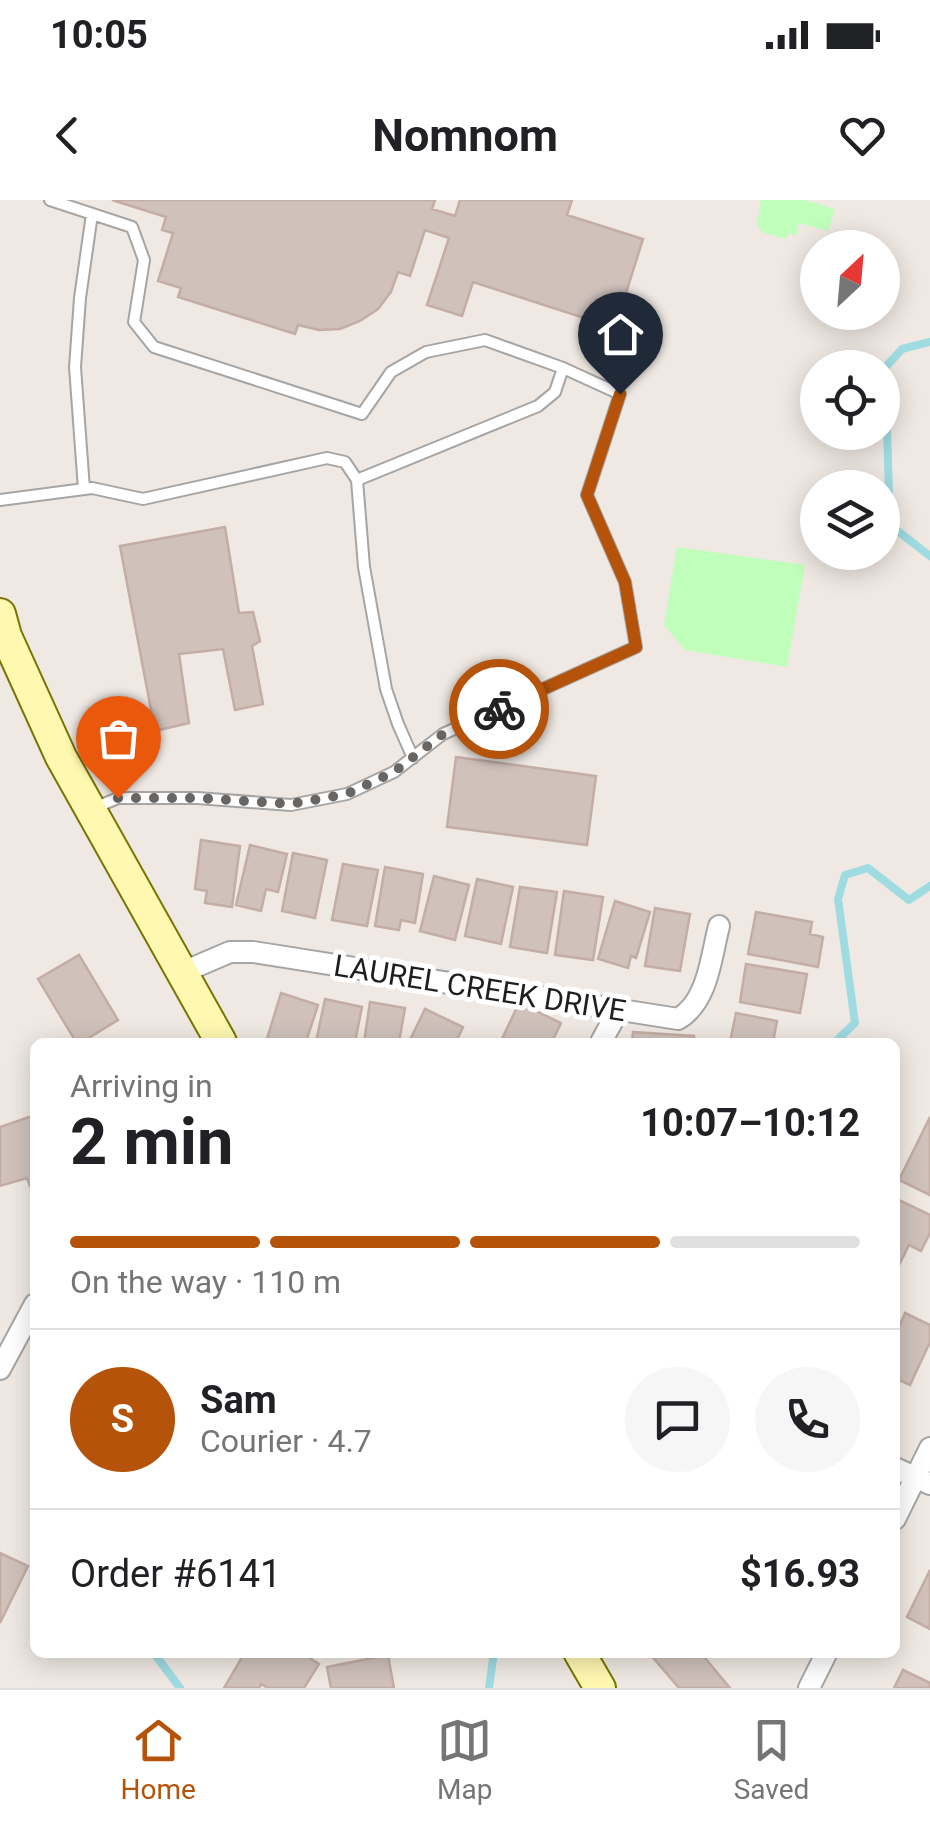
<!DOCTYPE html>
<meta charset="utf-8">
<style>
body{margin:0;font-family:Roboto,sans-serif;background:#f6f6f6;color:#202124;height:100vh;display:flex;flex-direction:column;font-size:38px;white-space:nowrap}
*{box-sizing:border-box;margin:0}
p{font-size:32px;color:#757577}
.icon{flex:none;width:55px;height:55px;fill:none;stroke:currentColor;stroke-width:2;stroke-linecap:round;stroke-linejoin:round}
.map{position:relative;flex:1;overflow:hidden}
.details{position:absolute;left:30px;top:838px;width:870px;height:620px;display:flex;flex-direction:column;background:#fff;border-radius:15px;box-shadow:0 5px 25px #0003}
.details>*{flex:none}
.needle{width:65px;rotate:26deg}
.controls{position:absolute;left:800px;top:30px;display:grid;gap:20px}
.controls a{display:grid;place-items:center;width:100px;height:100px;border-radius:50%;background:#fff;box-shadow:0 5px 25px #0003;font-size:50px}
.pin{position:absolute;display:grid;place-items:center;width:85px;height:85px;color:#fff;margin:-102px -42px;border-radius:50% 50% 50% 0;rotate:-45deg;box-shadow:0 0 10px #0007}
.pin .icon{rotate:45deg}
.courier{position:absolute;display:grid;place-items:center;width:100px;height:100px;margin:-50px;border:8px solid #b45309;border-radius:50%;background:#fff;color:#222;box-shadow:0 2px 12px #0007}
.summary em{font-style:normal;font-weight:700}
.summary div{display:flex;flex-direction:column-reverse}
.summary{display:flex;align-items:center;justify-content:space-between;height:170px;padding:0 40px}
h1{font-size:65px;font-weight:700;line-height:75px}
.bar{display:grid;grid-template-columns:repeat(4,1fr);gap:15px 10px;align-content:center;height:120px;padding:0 40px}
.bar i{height:12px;border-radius:8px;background:#e0e0e0}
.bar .selected{background:#b45309}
.bar p{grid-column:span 4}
.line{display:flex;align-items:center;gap:25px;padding:0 40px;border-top:2px solid #e0e0e0}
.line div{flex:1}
.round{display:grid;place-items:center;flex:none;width:105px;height:105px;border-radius:52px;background:#f6f6f6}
.status{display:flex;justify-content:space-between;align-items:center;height:70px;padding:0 50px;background:#fff;direction:ltr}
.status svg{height:28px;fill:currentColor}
header{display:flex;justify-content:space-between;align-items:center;height:130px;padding:0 40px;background:#fff;font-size:45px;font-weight:700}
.tab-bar{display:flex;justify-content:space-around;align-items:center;height:140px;border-top:2px solid #e0e0e0;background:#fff;font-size:28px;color:#757577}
.tab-bar a{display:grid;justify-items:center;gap:5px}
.tab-bar .selected{color:#b45309}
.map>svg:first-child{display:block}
</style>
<div class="status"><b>10:05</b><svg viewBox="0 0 49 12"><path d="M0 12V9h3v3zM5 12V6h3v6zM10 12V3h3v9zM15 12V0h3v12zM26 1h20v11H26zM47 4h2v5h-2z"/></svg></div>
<header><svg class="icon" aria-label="back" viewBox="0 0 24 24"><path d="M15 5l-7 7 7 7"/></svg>Nomnom<svg class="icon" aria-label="heart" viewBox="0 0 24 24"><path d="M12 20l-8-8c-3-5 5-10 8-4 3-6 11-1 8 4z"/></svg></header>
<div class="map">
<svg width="930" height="1488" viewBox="0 0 930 1488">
<rect width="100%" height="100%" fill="#f0e9e3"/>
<path fill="#bffebb" d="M758 0H805L835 9 828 31 799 23 796 36 789 33 786 39 762 32 757 25 761 2Z
M677 347 805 365 787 467 685 450 664 425Z"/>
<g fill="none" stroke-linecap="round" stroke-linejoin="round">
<path stroke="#9fdce2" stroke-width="8" d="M882 171 902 149 930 142
M882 174 887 229 890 325 930 356
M835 842 855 823 838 699 845 675 868 668 909 700 930 686
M153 1452 180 1488
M489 1488 494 1452"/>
</g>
<path fill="#d0c1bb" stroke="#c3ada4" stroke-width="2.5" d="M112 0H435L432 9 455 16 460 0H572L567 15 643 39 615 128 473 82 462 116 427 105 449 38 425 30 410 76 398 72 391 92 378 109 360 121 340 129 319 130 298 125 295 134 178 97 181 88 158 81 173 33 162 30 166 17Z
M225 327 239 413 253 412 260 441 252 446 263 504 235 510 223 449 179 454 189 523 155 531 120 346Z
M456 557 596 576 587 645 447 627Z
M201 640 240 646 232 707 205 703 207 691 195 689Z
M250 645 287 654 278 692 266 689 261 711 236 705Z
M293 653 327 660 315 718 282 711Z
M343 664 378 670 367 726 332 720Z
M385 667 423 674 415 723 401 720 399 730 375 726Z
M434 676 469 685 455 740 420 731Z
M477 679 513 687 501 744 465 736Z
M520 687 557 692 547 753 510 747Z
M564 691 603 697 593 760 555 755Z
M615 701 650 712 636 758 631 756 628 768 598 759Z
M655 708 690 714 680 771 645 766Z
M756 712 812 722 810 734 823 737 818 767 748 754Z
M79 755 118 820 82 842H76L38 779Z
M746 764 807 774 800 813 740 802Z
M281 793 318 805 306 842H277L267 839Z
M325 799 362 807 355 842H316Z
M370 802 405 808 399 842H364Z
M519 803 561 823 552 842H505L501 841Z
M425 809 463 827 456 842H409Z
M736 813 777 821 773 842H730Z
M633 832 694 836V842H632Z
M35 915V985L30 986 27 978 0 986V927Z
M930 917V995L899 980Z
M895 998 930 1015V1033L921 1051 909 1045 899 1065 895 1063Z
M905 1113 930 1125V1142L910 1185 895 1178V1131L897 1132Z
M0 1353 28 1366 0 1423Z
M930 1370V1429L907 1417Z
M245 1452H300L319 1464 304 1488H268L261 1484 259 1488H224Z
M652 1452H700L730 1488H679L650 1454Z
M388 1455 394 1488H331L327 1467Z
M903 1470 930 1483V1488H894Z"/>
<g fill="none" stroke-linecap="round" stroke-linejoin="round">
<g stroke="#a5a5a5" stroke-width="14">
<path id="lane" d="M50 0 132 27 144 60 134 122 154 147 362 214 391 172 426 152 485 140 563 168 620 194 587 295 625 382 636 447 443 534 394 572 347 594 291 605 197 598H118L92 609
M357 280 538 206 555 192 563 168
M84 289 75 167 80 98 92 14
M0 300 92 288 143 299 327 258 345 262 357 280 364 367 386 489 398 524 413 558"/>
</g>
<g stroke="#a5a5a5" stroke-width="24">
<path id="street" d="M181 773 230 752H253L678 819C708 802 711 757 719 726
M601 842 618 811
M0 1169 35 1104
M895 1268 930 1284
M895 1319 930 1248
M809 1488 827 1452"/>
</g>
<g stroke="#797500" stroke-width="34">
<path id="secondary" d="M0 414 6 436 61 557 221 842
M579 1452 600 1488"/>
</g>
<use href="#lane" stroke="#fff" stroke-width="10"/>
<use href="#street" stroke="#fff" stroke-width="20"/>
<use href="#secondary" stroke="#fff8b1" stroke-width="30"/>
</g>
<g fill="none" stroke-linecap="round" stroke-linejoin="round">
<path stroke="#686563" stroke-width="10" stroke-dasharray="0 18" d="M118 598H198L291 604 347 594 394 572 443 534 499 509"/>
<path stroke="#b45309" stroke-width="12" d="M499 509 636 447 625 382 587 295 620 194"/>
</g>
<g text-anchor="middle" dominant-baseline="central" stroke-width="10" stroke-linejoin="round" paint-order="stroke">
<g font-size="30" fill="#1e1e1e" stroke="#fff">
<text transform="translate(480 788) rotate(9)">LAUREL CREEK DRIVE</text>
</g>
</g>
</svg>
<div class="controls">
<a><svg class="needle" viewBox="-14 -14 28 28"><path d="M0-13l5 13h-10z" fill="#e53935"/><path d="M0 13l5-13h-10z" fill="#757577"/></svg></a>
<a><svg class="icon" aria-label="locate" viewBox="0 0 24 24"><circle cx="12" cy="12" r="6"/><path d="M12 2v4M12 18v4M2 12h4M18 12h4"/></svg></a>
<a><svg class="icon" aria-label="layers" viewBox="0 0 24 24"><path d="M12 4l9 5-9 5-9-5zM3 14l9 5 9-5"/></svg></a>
</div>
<div class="pin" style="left:118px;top:598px;background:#ea580c"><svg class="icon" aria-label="bag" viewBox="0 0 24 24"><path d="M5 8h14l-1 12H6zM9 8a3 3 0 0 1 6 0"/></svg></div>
<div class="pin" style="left:620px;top:194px;background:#1f2937"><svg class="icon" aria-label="home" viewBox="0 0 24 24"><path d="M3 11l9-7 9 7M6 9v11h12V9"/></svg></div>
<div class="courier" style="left:499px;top:509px"><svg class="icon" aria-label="bike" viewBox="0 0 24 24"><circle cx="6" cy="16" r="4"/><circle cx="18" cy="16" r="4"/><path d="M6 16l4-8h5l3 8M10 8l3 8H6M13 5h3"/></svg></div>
<section class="details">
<div class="summary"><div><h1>2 min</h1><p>Arriving in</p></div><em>10:07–10:12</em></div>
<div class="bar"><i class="selected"></i><i class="selected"></i><i class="selected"></i><i></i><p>On the way · 110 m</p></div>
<div class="line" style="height:180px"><b class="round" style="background:#b45309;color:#fff">S</b><div><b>Sam</b><p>Courier · 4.7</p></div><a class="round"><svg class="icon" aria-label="chat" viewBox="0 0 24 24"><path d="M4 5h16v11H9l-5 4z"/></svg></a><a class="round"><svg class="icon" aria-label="phone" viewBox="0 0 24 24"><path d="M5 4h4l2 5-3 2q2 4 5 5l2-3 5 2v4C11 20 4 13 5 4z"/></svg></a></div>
<div class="line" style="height:130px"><div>Order #6141</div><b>$16.93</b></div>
</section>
</div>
<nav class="tab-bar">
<a class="selected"><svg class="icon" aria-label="home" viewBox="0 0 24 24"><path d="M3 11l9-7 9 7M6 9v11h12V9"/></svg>Home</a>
<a><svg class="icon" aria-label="map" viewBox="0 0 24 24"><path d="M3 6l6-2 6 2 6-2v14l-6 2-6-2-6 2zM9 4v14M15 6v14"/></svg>Map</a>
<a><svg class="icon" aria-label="saved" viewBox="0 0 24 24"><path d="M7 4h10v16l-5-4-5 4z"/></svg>Saved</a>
</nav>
